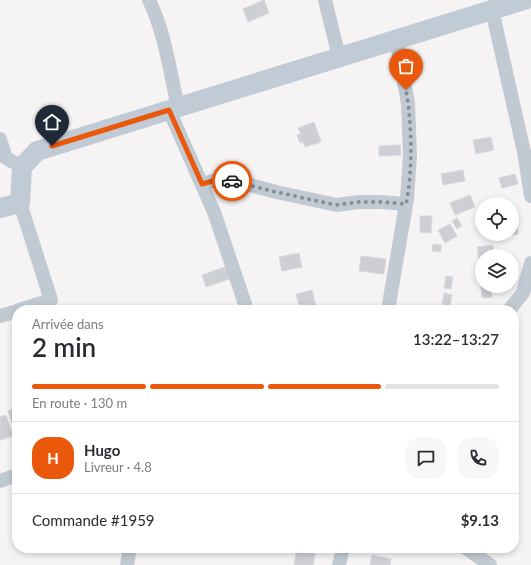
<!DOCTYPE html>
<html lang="fr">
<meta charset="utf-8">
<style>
body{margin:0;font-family:Lato,sans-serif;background:#f7f7f7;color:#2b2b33;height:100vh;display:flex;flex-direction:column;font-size:15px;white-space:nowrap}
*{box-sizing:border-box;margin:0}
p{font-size:13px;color:#7c7c81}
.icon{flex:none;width:22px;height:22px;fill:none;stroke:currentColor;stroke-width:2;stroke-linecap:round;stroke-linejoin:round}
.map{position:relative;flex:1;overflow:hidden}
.side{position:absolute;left:12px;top:305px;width:507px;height:248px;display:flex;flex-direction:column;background:#fff;border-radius:16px;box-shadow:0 2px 6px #0003}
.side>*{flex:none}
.buttons{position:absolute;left:475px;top:197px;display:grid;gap:8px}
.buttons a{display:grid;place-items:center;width:44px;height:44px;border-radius:50%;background:#fff;box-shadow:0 2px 6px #0003;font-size:20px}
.pin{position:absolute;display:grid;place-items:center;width:34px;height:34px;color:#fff;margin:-41px -17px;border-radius:50% 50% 50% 0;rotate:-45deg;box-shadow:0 0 4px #0007}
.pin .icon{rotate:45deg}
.courier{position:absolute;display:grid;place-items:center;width:40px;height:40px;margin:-20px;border:3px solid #ea580c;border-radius:50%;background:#fff;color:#222;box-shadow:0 1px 5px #0007}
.overview em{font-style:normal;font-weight:600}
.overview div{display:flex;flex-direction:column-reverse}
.overview{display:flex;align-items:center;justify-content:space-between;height:68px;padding:0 20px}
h1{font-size:26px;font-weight:600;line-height:30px}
.bar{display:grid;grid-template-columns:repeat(4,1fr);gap:6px 4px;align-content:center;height:48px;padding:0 20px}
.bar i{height:5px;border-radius:3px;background:#e1e1e2}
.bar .active{background:#ea580c}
.bar p{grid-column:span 4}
.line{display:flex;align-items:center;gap:10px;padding:0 20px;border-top:1px solid #e1e1e2}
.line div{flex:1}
.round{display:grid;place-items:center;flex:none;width:42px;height:42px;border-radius:16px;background:#f7f7f7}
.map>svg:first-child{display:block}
</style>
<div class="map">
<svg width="531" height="565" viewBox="0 0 531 565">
<rect width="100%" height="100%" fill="#f5f3f3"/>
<path fill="#cdcfd5" stroke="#d7d9de" d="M264 0 269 13 248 22 243 9Z
M314 122 321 142 305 147 303 142 300 143 297 135 301 134 298 128Z
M491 137 494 150 476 154 473 140Z
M400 145 401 155 379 156V146Z
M463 170 465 181 443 185 441 174Z
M515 174 518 184 502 188 499 178Z
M470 195 475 207 455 215 450 203Z
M420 216H432L431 233 420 232Z
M457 218 462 226 457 229 452 221Z
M450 224 457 236 445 243 438 230Z
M517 224 518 234 504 236V234H512V225Z
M433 244 441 245V252L432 251Z
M493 245 494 256H482V260H479L477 247Z
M299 253 302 267 282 271 279 257Z
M361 256 386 259 384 274 359 271Z
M225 267 229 279 206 287 202 275Z
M446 276 453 277 451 289 444 288Z
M481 285 491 286 492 297 482 298Z
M312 290 317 310H300L296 294Z
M444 293 452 295 450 306 442 305Z
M17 407V430L15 431 8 411Z
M6 415 13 436 0 440V417Z
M297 548H316L313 565H294Z
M372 555 391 559 390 565H370Z"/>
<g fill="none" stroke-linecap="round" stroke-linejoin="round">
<path stroke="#c1cad2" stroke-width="14" d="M149 0C165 33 170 72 178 107
M325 0 339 57
M492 10 524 152 531 196
M169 110 214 212 247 310
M0 139 6 158 22 167
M202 184 216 180 236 181 276 192 337 205 358 202H380L406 204
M19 310 51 300 20 203
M388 310 407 199 410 155 408 103 396 40
M509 310 523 293 531 263
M0 316 17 311
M0 481 17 475
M466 548 490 565
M127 565 130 548
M339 565 343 548"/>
<path stroke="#c1cbd6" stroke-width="20" d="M0 208 20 203 22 167 37 151 524 0"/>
</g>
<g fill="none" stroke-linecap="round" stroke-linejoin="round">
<path stroke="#868d94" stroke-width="4" stroke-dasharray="0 7.2" d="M232 181 276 192 336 205 358 202H380L406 204C413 171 412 124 406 90"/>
<path stroke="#ea580c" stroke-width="5" d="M52 146 169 110 202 184 216 180 232 181"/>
</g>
</svg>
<div class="buttons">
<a><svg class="icon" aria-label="locate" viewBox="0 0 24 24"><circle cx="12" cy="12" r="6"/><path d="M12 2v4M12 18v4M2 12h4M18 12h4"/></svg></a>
<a><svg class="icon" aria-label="layers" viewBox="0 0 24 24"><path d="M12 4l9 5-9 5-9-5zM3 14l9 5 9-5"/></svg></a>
</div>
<div class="pin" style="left:406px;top:90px;background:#ea580c"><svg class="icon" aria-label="bag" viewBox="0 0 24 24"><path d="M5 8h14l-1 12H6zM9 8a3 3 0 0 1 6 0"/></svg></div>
<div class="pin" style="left:52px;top:146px;background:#1f2937"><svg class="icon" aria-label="home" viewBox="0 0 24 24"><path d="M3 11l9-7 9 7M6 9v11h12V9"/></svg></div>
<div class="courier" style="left:232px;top:181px"><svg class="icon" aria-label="car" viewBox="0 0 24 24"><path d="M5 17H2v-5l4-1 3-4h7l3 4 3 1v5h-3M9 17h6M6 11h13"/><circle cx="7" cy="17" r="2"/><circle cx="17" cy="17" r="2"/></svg></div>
<section class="side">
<div class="overview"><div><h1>2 min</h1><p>Arrivée dans</p></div><em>13:22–13:27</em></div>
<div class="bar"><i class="active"></i><i class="active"></i><i class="active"></i><i></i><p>En route · 130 m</p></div>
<div class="line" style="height:72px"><b class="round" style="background:#ea580c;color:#fff">H</b><div><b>Hugo</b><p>Livreur · 4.8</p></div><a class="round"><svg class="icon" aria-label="chat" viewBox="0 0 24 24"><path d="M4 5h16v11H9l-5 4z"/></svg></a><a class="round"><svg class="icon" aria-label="phone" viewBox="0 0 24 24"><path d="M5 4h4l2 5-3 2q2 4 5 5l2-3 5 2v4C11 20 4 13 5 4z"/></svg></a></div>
<div class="line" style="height:52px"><div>Commande #1959</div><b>$9.13</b></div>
</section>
</div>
